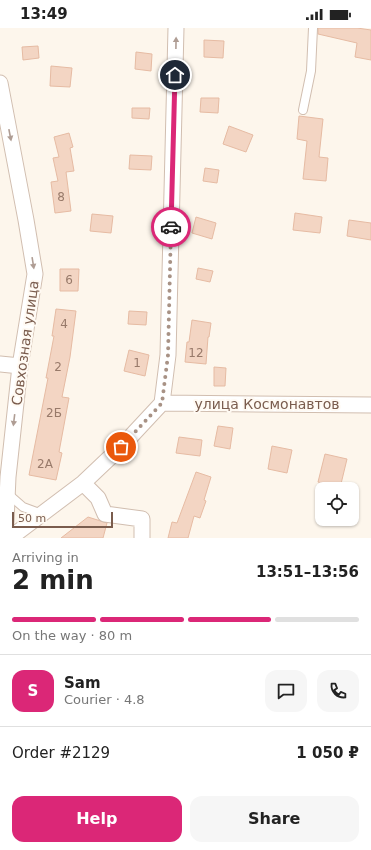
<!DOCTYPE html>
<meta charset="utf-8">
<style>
body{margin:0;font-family:"DejaVu Sans",sans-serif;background:#f6f6f6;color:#222;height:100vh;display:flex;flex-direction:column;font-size:15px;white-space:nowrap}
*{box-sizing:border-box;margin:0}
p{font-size:13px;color:#767676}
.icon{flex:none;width:22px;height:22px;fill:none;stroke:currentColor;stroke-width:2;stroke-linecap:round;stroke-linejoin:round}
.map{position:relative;height:510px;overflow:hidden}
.panel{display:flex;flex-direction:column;background:#fff;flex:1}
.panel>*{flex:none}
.tools{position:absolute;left:315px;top:454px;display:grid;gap:8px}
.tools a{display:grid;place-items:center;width:44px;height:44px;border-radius:8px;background:#fff;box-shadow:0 1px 3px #0004;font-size:20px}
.scale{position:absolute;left:12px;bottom:10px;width:101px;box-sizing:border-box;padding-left:4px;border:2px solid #7a5c4d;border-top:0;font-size:11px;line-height:14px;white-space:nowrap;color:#7a5c4d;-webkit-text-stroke:3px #fffaf3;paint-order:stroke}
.pin{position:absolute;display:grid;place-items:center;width:34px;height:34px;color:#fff;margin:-17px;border:2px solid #fff;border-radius:50%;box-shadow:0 1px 4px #0007}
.courier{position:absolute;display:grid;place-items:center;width:40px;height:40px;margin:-20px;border:3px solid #db2777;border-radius:50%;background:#fff;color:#222;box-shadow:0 1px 5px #0007}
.headline em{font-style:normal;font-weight:700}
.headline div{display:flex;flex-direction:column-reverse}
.headline{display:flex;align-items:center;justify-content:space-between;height:68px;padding:0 12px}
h1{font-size:26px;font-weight:700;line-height:30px}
.bar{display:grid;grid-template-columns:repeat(4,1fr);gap:6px 4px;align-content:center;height:48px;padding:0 12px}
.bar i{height:5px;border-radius:3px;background:#e0e0e0}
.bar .active{background:#db2777}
.bar p{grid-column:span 4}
.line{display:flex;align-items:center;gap:10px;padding:0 12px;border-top:1px solid #e0e0e0}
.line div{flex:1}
.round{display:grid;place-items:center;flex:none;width:42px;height:42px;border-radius:12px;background:#f6f6f6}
.action{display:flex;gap:8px;margin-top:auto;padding:8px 12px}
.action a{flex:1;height:46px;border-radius:12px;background:#db2777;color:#fff;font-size:16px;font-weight:700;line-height:46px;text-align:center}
.action a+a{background:#f6f6f6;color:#222}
.status{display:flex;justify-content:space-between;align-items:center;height:28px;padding:0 20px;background:#fff;direction:ltr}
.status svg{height:11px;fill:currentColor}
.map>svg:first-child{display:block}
</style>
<div class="status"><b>13:49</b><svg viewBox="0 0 49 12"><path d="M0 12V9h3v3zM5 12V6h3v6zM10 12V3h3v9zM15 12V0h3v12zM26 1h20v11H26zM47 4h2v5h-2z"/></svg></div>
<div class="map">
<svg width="371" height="510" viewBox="0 0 371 510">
<rect width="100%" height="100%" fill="#fdf6ec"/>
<path fill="#f3d5c3" stroke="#e6bba3" d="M318 0H357L371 2V32L355 29 357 15 318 6Z
M204 12 224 13 223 30 204 29Z
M38 18 39 30 23 32 22 19Z
M136 24 152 26 151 43 135 41Z
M51 38 72 40 70 59 50 58Z
M201 70H219L218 85 200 84Z
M132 80H150L149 91 132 90Z
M299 88 323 91 319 129 328 130 326 153 303 151 307 113 297 111Z
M229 98 253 107 246 124 223 116Z
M69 105 73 119 70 120 74 143 66 144 71 183 55 185 51 154 58 153 53 130 59 129 54 109Z
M130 127 152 128 151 142 129 141Z
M205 140 219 142 217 155 203 153Z
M295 185 322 189 320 205 293 202Z
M92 186 113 188 111 205 90 203Z
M196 189 216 195 212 211 192 205Z
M349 192 371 195V212L347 208Z
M198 240 213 243 210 254 196 251Z
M60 241H79L78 263H60Z
M56 281 76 283 70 329 62 369 69 370 59 424 62 425 56 452 29 447 48 350H46L54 308H52Z
M129 283 147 284 146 297 128 296Z
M192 292 211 295 209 309H208L206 336 185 334 187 314H189Z
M129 322 149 327 145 348 124 343Z
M214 339 226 340 225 358H214Z
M218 398 233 400 230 421 214 418Z
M179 409 202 412 200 428 176 425Z
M272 418 292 422 287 445 268 441Z
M325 426 347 431 340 460 318 454Z
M196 444 211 449 204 472 206 473 200 490 194 488 188 510H168L172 494 177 495Z
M88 489 107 495 103 510H61Z"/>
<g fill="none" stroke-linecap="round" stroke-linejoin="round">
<g stroke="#d1beb0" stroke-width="10">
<path id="service" d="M303 82 311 43 313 0
M7 465 23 479 42 486"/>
</g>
<g stroke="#d1beb0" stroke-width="17">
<path id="minor" d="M0 55 26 192 35 246 20 338 8 449 6 494 0 504
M0 336 20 338
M162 375 168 327 176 0
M162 375 371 377
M83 455 98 470 105 486 142 491V510
M10 510 83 455 121 419 162 375"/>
</g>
<use href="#service" stroke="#fff" stroke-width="8"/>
<use href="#minor" stroke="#fff" stroke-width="15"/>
</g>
<defs><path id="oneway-solid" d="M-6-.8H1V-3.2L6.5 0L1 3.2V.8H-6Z"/></defs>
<g fill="#af9d94">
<use href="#oneway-solid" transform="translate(176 15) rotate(-89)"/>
<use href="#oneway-solid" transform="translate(10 107) rotate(79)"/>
<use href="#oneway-solid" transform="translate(33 235) rotate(81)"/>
<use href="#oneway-solid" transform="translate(14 392) rotate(97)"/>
</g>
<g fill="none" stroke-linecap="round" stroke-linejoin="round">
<path stroke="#a89285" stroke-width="4" stroke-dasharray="0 7.2" d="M121 419 162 375 168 327 171 199"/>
<path stroke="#db2777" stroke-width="5" d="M171 199 175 47"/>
</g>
<g text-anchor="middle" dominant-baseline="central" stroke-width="4" stroke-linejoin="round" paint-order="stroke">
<g font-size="12" fill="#987a6a">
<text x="61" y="169">8</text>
<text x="69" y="252">6</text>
<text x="64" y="296">4</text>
<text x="196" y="325">12</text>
<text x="137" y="335">1</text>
<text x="58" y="339">2</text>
<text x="54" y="385">2Б</text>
<text x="45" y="436">2А</text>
</g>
<g font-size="14" fill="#7a5c4d" stroke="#fffaf3">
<text transform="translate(25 315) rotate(-82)">Совхозная улица</text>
<text x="267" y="376">улица Космонавтов</text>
</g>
</g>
</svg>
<div class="tools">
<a><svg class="icon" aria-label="locate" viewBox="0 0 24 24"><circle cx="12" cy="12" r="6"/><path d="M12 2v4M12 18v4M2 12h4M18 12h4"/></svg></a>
</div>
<div class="scale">50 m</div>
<div class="pin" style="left:121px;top:419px;background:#ea580c"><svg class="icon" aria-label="bag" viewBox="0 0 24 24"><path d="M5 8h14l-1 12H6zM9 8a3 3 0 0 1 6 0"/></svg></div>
<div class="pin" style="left:175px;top:47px;background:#1f2937"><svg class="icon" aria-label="home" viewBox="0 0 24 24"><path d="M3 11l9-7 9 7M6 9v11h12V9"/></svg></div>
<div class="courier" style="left:171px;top:199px"><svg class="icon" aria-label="car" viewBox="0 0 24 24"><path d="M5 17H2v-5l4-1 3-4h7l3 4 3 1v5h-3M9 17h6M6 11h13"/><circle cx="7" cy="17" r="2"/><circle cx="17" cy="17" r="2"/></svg></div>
</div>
<section class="panel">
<div class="headline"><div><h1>2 min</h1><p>Arriving in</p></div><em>13:51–13:56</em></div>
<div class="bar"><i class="active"></i><i class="active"></i><i class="active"></i><i></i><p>On the way · 80 m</p></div>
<div class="line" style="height:72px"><b class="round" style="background:#db2777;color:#fff">S</b><div><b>Sam</b><p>Courier · 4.8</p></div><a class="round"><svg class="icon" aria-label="chat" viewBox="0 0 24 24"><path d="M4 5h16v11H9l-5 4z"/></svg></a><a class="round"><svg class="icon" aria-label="phone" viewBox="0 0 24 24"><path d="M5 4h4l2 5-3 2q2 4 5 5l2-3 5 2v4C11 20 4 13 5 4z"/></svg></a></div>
<div class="line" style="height:52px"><div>Order #2129</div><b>1 050 ₽</b></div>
<div class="action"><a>Help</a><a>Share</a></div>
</section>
